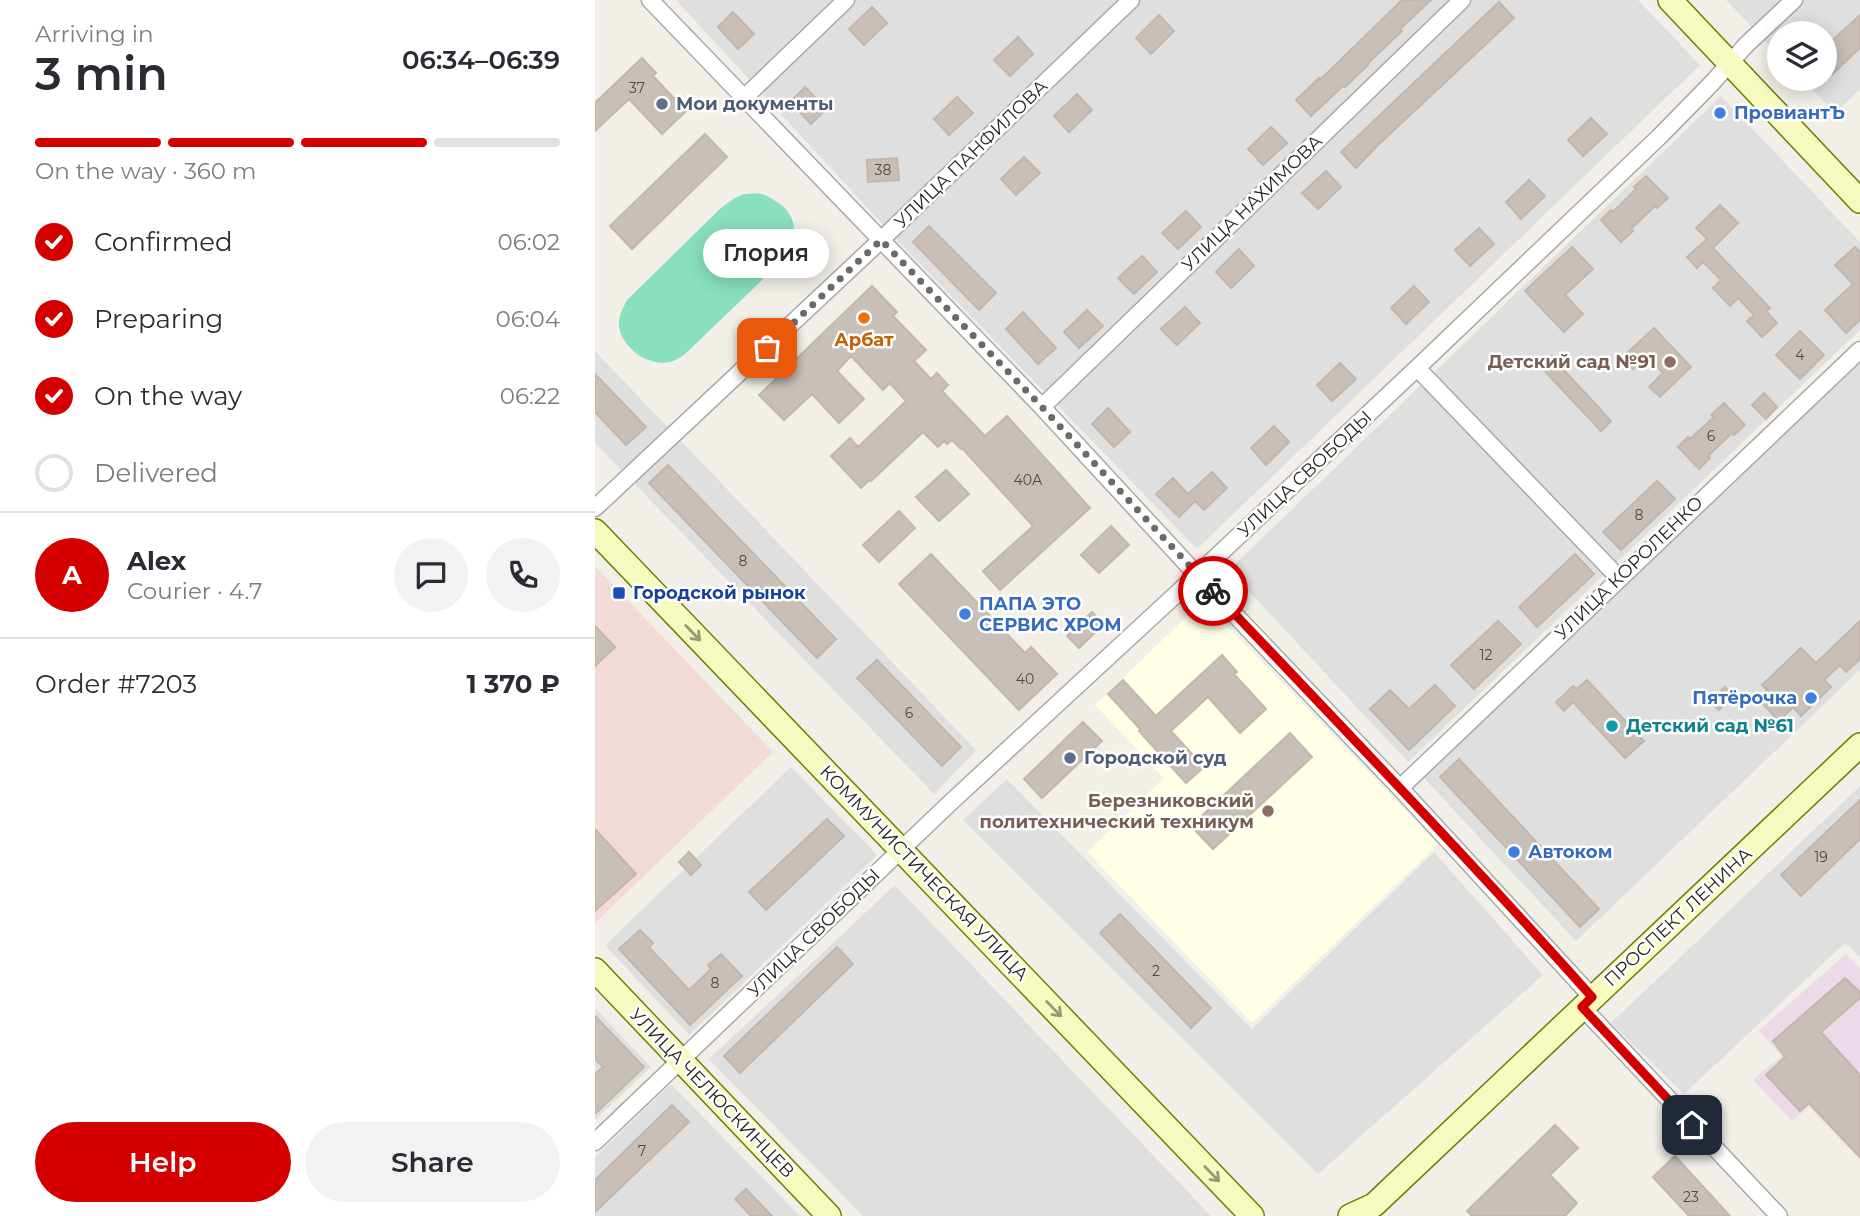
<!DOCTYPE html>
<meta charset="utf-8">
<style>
body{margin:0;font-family:Montserrat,sans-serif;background:#f2f2f3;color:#2b2b33;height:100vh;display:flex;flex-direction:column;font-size:26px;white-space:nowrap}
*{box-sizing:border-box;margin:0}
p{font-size:23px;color:#7c7c81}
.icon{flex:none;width:38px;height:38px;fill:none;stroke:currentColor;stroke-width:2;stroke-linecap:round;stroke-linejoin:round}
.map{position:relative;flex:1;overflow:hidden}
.details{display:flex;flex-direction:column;background:#fff;width:595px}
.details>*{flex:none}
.fabs{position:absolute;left:1172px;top:21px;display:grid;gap:14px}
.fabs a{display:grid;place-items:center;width:70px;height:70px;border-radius:50%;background:#fff;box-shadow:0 4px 18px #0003;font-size:35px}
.pin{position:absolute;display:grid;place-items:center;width:60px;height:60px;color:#fff;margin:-30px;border-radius:14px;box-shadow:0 4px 10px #0006}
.courier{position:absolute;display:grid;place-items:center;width:70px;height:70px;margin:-35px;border:5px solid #d40000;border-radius:50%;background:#fff;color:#222;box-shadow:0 2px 9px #0007}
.bubble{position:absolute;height:49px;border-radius:24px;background:#fff;box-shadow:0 4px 18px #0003;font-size:23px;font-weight:600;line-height:49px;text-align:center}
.overview em{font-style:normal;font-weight:600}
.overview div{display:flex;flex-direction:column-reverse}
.overview{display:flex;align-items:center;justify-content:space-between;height:119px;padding:0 35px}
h1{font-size:46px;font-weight:600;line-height:52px}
.bar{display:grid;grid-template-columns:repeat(4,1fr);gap:10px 7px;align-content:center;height:84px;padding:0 35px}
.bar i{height:9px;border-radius:5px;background:#e1e1e2}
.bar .current{background:#d40000}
.bar p{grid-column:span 4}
.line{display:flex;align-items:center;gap:18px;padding:0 35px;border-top:2px solid #e1e1e2}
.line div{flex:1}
.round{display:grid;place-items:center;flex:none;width:74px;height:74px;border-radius:37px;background:#f2f2f3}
ol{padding:0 35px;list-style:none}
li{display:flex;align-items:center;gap:21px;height:77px}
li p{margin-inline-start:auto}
li .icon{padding:7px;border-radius:50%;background:#d40000;color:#fff;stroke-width:4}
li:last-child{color:#7c7c81}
li i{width:38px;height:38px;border:4px solid #e1e1e2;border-radius:50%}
.primary-button{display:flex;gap:14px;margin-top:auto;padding:14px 35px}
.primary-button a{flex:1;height:80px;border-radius:42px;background:#d40000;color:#fff;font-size:28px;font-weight:600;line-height:80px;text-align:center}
.primary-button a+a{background:#f2f2f3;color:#2b2b33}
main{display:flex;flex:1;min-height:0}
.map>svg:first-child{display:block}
</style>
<main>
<section class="details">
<div class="overview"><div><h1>3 min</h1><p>Arriving in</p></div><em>06:34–06:39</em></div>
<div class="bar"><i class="current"></i><i class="current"></i><i class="current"></i><i></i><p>On the way · 360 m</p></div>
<ol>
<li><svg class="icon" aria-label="check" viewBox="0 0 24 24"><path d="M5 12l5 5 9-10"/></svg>Confirmed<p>06:02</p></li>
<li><svg class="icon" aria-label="check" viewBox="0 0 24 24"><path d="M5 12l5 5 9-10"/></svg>Preparing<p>06:04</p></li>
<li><svg class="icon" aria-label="check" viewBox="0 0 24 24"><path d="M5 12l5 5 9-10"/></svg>On the way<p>06:22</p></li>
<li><i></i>Delivered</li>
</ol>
<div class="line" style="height:126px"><b class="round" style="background:#d40000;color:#fff">A</b><div><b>Alex</b><p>Courier · 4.7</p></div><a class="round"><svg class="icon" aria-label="chat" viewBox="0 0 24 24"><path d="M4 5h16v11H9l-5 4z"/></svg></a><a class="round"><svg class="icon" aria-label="phone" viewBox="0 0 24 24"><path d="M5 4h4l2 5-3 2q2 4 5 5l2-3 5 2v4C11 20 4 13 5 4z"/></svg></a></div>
<div class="line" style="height:91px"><div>Order #7203</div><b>1 370 ₽</b></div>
<div class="primary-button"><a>Help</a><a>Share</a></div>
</section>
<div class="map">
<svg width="1265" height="1216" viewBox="0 0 1265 1216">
<rect width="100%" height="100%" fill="#f2efe9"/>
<path fill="#e0dfdf" d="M81 0H1043L1105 65 602 549 301 239Z
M1131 0H1265V89L1240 113 1207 79H1230V33H1185V56Z
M1126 96 1265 242V330L813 762 634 570Z
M0 351 381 750 339 794 0 443Z
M1265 357V670L981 941 829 778Z
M196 767 282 855 94 1035 10 945Z
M412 779 657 1029 839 852 948 975 723 1174 368 820Z
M1265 786V957L1250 943 1089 1094 1016 1023Z
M300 885 616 1216H268L114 1059Z
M0 1008 56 1067 0 1120Z
M76 1084 205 1216H0V1157Z"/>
<path fill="#f2dad9" d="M0 566 178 752 0 923Z"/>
<path fill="#ebdbe8" d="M1251 954 1265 968V1160L1214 1107 1197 1121 1158 1080 1186 1056 1164 1030Z"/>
<path fill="#ffffe5" d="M608 601 843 844 657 1023 492 852 569 778 500 705Z"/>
<path fill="#88e0be" d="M149 194C154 194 161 193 166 194 171 195 177 199 182 202 206 218 202 240 187 261L90 354C85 357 80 361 75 362 53 367 27 348 24 326 23 317 28 308 32 300L127 207 140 198Z"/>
<path fill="#c7bfb8" stroke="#c4b6ab" stroke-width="2" d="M807 0H836L805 29 807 31 772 64 773 65 750 87 748 86 716 116 701 100 724 78 726 79Z
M904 2 919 18 783 145 761 168 746 152Z
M277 7 292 23 269 45 254 29Z
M138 12 159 34 143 49 123 27Z
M564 15 579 31 556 54 541 38Z
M1265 15V48L1230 81V47Z
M423 37 438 54 415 76 399 60Z
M47 58 61 73 58 76 91 111 67 134 34 99 0 131V103Z
M210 87 231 109 216 124 195 102Z
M482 94 497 110 474 132 459 116Z
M362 97 378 113 354 135 339 119Z
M996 118 1012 134 988 156 973 140Z
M676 127 692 143 668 165 653 149Z
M110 134 132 157 37 249 15 226Z
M429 157 445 173 421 195 406 179Z
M302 158 304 180 273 182 272 160Z
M731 171 746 187 723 209 707 193Z
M1051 176 1073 198 1062 208 1060 206 1036 229 1038 231 1026 242 1006 220 1016 210 1018 212 1041 189 1039 187Z
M934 180 950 196 926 219 911 202Z
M1125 205 1143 223 1118 248 1175 308 1171 311 1182 323 1167 337 1152 321 1159 315 1143 298 1135 306 1118 288 1126 280 1108 262 1102 268 1092 257 1112 239 1101 228Z
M591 211 606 227 583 249 567 233Z
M334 226 401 293 384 310 318 242Z
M884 228 899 244 875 266 860 250Z
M977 247 998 269 970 295 988 314 969 332 930 291Z
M1260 247 1265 252V320L1251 333 1230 310 1258 284 1240 265Z
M644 249 659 266 636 288 621 272Z
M547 256 562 272 539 294 523 278Z
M277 286 302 312 298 316 331 350 319 361 336 379 342 373 353 385 347 391 390 436 412 416 495 508 405 590 388 571 438 526 367 448 366 449 357 440 352 444 349 441 343 447 328 432 276 481 274 480 266 488 236 456 255 438 263 447 311 401 295 383 288 390 256 356 242 371 269 399 244 423 217 394 189 420 164 395Z
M819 286 834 302 811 324 796 308Z
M590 307 605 323 582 345 566 329Z
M492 310 508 326 484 348 469 332Z
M428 312 461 348 443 364 411 329Z
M1059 328 1096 367 1065 397 1054 387 1068 373 1052 356 1038 369 1027 358Z
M1205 331 1229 355 1205 379 1181 355Z
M956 356 1016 421 1006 431 945 366Z
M745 363 761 379 737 401 722 385Z
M0 374 51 427 31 445 0 412Z
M1169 393 1182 407 1171 419 1157 405Z
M1129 403 1150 425 1139 435 1137 433 1113 456 1115 458 1104 469 1083 447 1093 437 1095 439 1119 417 1116 415Z
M513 408 535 432 519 447 497 424Z
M679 426 694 442 671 465 656 448Z
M73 465 241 639 222 658 54 483Z
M351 470 374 494 344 521 321 497Z
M617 472 632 488 609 510 600 501 584 517 561 494 578 478 593 494Z
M1062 481 1080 499 1026 550 1008 532Z
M304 511 320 528 284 562 268 545Z
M516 526 534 545 504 573 486 555Z
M336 554 430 653 436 647 462 674 424 710 304 584Z
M980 554 999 574 942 627 924 607Z
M497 612 509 624 484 648 472 636Z
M903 621 926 644 879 689 856 665Z
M1265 621V659L1251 672 1245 665 1229 680 1236 687 1206 716 1198 707 1184 721 1163 699 1172 690 1167 685 1206 648 1221 663Z
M0 626 20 647 0 666Z
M627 655 642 672 639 674 671 709 645 733 613 697 576 731 609 767 591 783 544 731 546 730 513 694 528 680 561 716Z
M282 660 366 747 347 766 262 678Z
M992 680 1049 741 1030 758 978 702 969 711 961 702 978 686 982 689Z
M840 685 860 706 814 750 775 709 795 690 814 709Z
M1130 687 1138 695 1124 710 1115 702Z
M488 722 507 741 447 798 429 779Z
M695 733 717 757 618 849 596 826Z
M864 759 1004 909 985 927 845 777Z
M1265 800V839L1206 896 1186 875Z
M232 819 249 836 171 910 154 892Z
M0 829 41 874 0 911Z
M94 852 106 865 96 875 84 862Z
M525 914 616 1008 596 1028 505 933Z
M45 930 58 943 54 947 94 990 116 969 113 965 126 954 147 976 95 1025 24 949Z
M242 947 258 964 145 1073 129 1056Z
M1250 978 1265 992V998L1226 1032 1265 1075V1157L1214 1103 1205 1111 1171 1075 1190 1057 1178 1041Z
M0 1016 49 1067 0 1114V1074L8 1067 0 1059Z
M77 1105 94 1122 0 1212V1180Z
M960 1125 983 1148 955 1175 982 1203 970 1216H877L872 1211Z
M1080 1156 1135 1216H1094L1058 1177Z
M151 1189 177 1216H156L140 1199Z"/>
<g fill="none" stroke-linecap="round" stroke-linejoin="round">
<g stroke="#a9a9a9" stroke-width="19">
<path id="street" d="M55 0 447 407 602 575 805 788 997 997
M149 98 251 0
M822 368 1024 578
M447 407 867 0
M0 508 286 240 536 0
M805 788 1265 350
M987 1007 1184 1216
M0 1142 355 803 602 575 822 368 1065 136 1117 83 1151 45 1199 0"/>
</g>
<g stroke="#707d05" stroke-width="26">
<path id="secondary" d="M1075 0 1265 201
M0 531 657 1216
M0 970 234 1216
M755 1216 779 1205 1265 745"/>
</g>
<use href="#street" stroke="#fff" stroke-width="16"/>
<use href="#secondary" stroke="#f7fabf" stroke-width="23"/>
</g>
<defs><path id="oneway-shaft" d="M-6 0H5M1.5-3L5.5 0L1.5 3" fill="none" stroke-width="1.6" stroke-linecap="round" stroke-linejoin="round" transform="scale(1.75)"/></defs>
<g stroke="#979978">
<use href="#oneway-shaft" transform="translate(98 633) rotate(46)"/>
<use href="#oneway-shaft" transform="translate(459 1009) rotate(46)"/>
<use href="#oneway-shaft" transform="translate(617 1174) rotate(46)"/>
</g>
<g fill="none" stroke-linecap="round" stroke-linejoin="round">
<path stroke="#6b6a68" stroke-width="7" stroke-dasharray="0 12.6" d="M172 348 286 240 447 407 618 591"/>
<path stroke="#d40000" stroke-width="9" d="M618 591C745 725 874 859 997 997L987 1007 1097 1125"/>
</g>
<g fill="#5c6f8a" stroke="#fff" stroke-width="2.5">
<circle cx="67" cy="104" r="7"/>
<circle cx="475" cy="758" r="7"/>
</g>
<g fill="#3f7fe0" stroke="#fff" stroke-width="2.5">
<circle cx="1125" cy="113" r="7"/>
<circle cx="370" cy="614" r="7"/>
<circle cx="1216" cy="698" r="7"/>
<circle cx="919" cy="852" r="7"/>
</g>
<circle fill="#e8710a" stroke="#fff" stroke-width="2.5" cx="269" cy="318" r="7"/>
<g fill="#8d6e63" stroke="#fff" stroke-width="2.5">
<circle cx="1075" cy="362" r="7"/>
<circle cx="673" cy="811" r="7"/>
</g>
<rect fill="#1a4fb4" stroke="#fff" stroke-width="2.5" x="17" y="586" width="14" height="14" rx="3.5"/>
<circle fill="#0f9aa8" stroke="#fff" stroke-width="2.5" cx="1017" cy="726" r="7"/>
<g text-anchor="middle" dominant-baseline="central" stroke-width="5" stroke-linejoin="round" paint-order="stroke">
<g font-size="14" fill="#4b4948">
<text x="42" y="88">37</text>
<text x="288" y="170">38</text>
<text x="1205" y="355">4</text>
<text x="1116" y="436">6</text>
<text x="433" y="480">40А</text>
<text x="1044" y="515">8</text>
<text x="148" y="561">8</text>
<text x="891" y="655">12</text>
<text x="430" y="679">40</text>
<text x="314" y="713">6</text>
<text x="1226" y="857">19</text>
<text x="561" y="971">2</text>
<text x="120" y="983">8</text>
<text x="47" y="1151">7</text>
<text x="1096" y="1197">23</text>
</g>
<g font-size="18" font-weight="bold" fill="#4e5e75" stroke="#fff" text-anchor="start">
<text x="81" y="104">Мои документы</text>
<text x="489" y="758">Городской суд</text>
</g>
<g font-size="18" font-weight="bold" fill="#366cbe" stroke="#fff" text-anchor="start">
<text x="1139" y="113">ПровиантЪ</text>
<text x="384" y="604">ПАПА ЭТО<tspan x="384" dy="21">СЕРВИС ХРОМ</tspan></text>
<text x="1202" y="698" text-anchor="end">Пятёрочка</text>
<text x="933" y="852">Автоком</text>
</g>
<g font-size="18" fill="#222" stroke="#fff">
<text transform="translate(376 154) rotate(-44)">УЛИЦА ПАНФИЛОВА</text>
<text transform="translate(657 203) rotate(-44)">УЛИЦА НАХИМОВА</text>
<text transform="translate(710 474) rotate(-43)">УЛИЦА СВОБОДЫ</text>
<text transform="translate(1034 568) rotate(-44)">УЛИЦА КОРОЛЕНКО</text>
<text transform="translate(329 873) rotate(46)">КОММУНИСТИЧЕСКАЯ УЛИЦА</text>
<text transform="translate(1083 917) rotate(-43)">ПРОСПЕКТ ЛЕНИНА</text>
<text transform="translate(219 933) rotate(-44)">УЛИЦА СВОБОДЫ</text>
<text transform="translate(117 1093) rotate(46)">УЛИЦА ЧЕЛЮСКИНЦЕВ</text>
</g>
<g font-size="18" font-weight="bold" fill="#c56008" stroke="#fff">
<text x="269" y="340">Арбат</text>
</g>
<g font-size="18" font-weight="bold" fill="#785e54" stroke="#fff" text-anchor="end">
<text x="1061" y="362">Детский сад №91</text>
<text x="659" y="801">Березниковский<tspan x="659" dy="21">политехнический техникум</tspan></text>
</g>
<g font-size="18" font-weight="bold" fill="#164399" stroke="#fff" text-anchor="start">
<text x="38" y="593">Городской рынок</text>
</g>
<g font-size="18" font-weight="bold" fill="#0d838f" stroke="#fff" text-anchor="start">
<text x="1031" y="726">Детский сад №61</text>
</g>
</g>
</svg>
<div class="fabs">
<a><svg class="icon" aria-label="layers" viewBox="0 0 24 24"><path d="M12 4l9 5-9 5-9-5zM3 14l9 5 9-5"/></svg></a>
</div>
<div class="pin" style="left:172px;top:348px;background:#ea580c"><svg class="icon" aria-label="bag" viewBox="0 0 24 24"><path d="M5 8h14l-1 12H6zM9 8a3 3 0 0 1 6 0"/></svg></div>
<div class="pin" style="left:1097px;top:1125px;background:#1f2937"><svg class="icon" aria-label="home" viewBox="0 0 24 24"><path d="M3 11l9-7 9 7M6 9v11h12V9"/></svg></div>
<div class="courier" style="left:618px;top:591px"><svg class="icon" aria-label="bike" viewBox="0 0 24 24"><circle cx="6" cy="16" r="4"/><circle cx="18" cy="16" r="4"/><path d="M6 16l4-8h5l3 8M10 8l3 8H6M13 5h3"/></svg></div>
<div class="bubble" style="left:108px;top:229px;width:126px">Глория</div>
</div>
</main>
